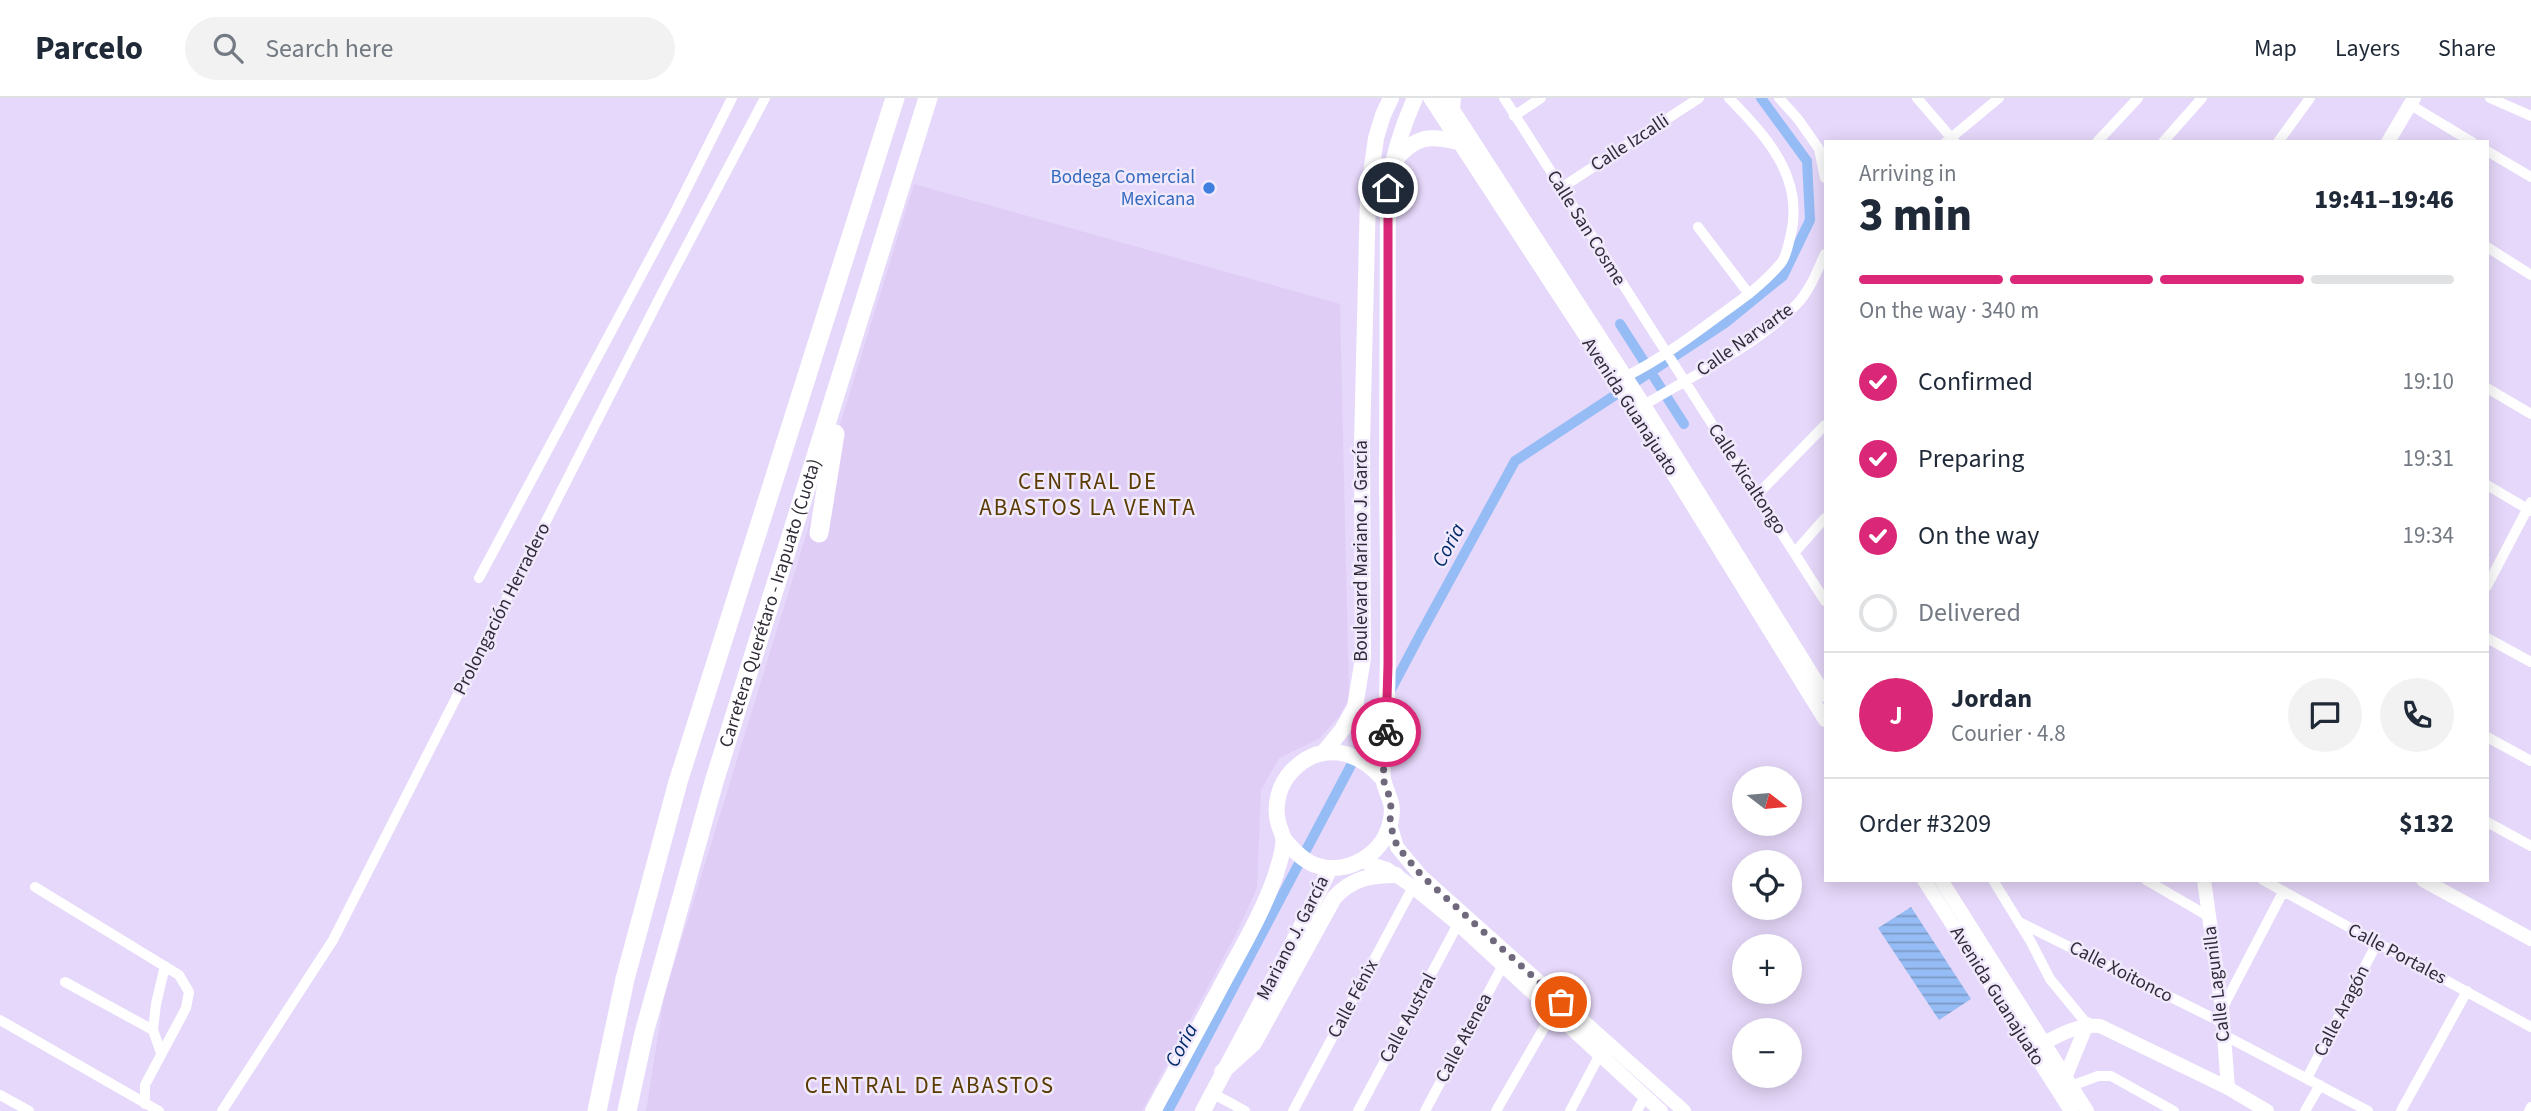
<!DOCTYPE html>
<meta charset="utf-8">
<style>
body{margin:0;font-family:"Source Sans 3",sans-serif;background:#f2f2f3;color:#1f2937;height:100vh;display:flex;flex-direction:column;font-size:26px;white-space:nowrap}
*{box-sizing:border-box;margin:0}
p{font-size:23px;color:#747a83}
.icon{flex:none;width:38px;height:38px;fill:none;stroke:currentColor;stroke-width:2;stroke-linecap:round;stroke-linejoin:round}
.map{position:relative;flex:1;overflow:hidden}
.side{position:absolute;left:1824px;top:42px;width:665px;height:742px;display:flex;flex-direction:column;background:#fff;border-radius:0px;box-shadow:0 4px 18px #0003}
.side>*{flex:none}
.needle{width:46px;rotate:106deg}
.buttons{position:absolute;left:1732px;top:668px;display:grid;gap:14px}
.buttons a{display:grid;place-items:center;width:70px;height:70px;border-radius:50%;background:#fff;box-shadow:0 4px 18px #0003;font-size:35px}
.pin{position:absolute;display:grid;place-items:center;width:60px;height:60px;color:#fff;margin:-30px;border:4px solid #fff;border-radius:50%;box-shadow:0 2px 7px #0007}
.courier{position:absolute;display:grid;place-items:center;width:70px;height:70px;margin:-35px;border:5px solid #db2777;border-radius:50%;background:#fff;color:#222;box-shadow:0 2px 9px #0007}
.headline em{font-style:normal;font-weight:800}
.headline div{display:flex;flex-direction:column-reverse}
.headline{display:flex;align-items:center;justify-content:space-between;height:119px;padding:0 35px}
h1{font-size:46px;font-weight:800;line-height:52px}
.bar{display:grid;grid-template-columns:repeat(4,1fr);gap:10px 7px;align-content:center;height:84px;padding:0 35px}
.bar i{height:9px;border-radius:5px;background:#e0e1e3}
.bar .selected{background:#db2777}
.bar p{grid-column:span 4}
.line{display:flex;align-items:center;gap:18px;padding:0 35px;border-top:2px solid #e0e1e3}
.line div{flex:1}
.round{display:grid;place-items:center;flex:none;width:74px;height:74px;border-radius:37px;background:#f2f2f3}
ol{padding:0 35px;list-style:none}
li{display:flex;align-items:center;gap:21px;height:77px}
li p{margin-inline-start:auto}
li .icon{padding:7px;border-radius:50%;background:#db2777;color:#fff;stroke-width:4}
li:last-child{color:#747a83}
li i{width:38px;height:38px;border:4px solid #e0e1e3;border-radius:50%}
header{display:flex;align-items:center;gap:42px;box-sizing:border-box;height:98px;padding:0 35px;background:#fff;border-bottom:2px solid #e0e1e3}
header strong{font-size:33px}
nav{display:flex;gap:38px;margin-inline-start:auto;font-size:24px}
.search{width:490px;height:63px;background:#f2f2f3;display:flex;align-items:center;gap:18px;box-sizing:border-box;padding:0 24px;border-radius:38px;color:#747a83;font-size:26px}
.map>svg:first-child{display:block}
</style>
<header>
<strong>Parcelo</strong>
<div class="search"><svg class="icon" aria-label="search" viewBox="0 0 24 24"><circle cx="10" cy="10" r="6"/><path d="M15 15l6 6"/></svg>Search here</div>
<nav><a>Map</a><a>Layers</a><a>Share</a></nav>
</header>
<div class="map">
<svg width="2531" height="1013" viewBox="0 0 2531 1013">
<defs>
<pattern id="water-rules" width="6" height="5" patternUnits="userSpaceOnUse" patternTransform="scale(1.75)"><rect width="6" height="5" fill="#96bcf5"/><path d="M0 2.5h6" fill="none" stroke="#7b99c7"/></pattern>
</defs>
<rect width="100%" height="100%" fill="#e6d8fa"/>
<path fill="#dfcdf6" d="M914 86 1340 206 1349 600 1339 619 1319 641 1279 660 1261 692 1257 790 1236 836 1142 1013H646L664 899Z"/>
<path fill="url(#water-rules)" d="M1911 809 1971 901 1939 922 1878 830Z"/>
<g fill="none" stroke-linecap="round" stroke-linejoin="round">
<path stroke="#96bcf5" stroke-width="10" d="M1620 226 1684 326
M1168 1013 1421 535 1515 363 1725 225 1783 178 1810 122 1807 63 1761 0"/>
<path stroke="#fff" stroke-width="10" d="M1504 0 1825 503
M1779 0 1798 21 1819 51 1825 80
M1917 0 1955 44
M2490 0 2531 18
M2409 6 2472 44
M1514 18 1541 0
M1946 44 1999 0
M2097 44 2138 0
M2163 44 2202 0
M2278 44 2310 0
M2487 53 2531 79
M1561 90 1699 0
M1698 129 1749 196
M2487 149 2531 177
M1625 279C1659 262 1689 240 1720 217 1741 202 1764 186 1781 165 1786 159 1788 148 1790 140 1806 81 1767 39 1729 0
M2487 290 2531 316
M1644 307C1695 276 1754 249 1796 207 1810 193 1817 173 1825 156
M2487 387 2531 413
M1758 396 1825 327
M1795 454 1825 420
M479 480 674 116 732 0
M2487 488 2531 404
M2487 540 2531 564
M2487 639 2531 663
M2487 724 2531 748
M1993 782 2031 844 2050 881 2087 926
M2146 782 2208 818
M2263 782 2531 929
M35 789 179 877 189 894 186 910 145 987V1006
M2019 824 2223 925
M65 884 153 932 161 955
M2222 911 2283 794
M0 922 159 1013
M153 932 156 906 165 868
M2224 937 2368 1013
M2307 980 2377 845
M2071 988 2098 978H2111L2174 1013
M1212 995 1245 1013
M0 997 29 1013
M222 1013 333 842 661 197 765 0
M1293 1013 1413 789
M1358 1013 1458 826
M1425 1013 1503 867
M1496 1013 1556 909
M1570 1013 1599 958
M1637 1013 1645 998
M2305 1013 2320 987
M2401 1013 2467 893
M2529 1013 2531 1009"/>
<path stroke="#fff" stroke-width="14" d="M1430 0 1628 303 1825 622
M1446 1 1644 307 1825 597
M2388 44 2414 0
M1390 726 1397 749 1421 778 1684 1013
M1361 763 1387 771 1413 789 1458 826 1661 1013
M1924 782 2071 1013
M1941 782 2087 1013
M2204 782 2222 911 2228 990
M2423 782 2531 841
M2044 945C2063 935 2079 926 2100 928L2228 990 2267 1013
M2065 980 2087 926"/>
<path stroke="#fff" stroke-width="16" d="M1452 11 1453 0
M1396 61C1416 38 1429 37 1458 44
M1323 655 1342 632 1355 609 1363 560 1362 346 1368 97 1376 40 1383 17 1391 0
M1283 740C1292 751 1302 762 1315 767 1347 778 1382 757 1390 726 1396 703 1386 698 1383 680 1381 669 1385 654 1385 643 1390 558 1388 473 1387 388 1387 288 1388 189 1388 90 1393 58 1402 29 1415 0
M1222 974 1254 945 1334 800C1352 780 1371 777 1396 777
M1153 1013C1178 968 1203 922 1227 877 1245 844 1264 811 1276 776 1279 765 1285 750 1283 739 1282 734 1279 729 1278 724 1274 707 1279 687 1291 674 1320 642 1358 652 1383 681
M1203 1013 1299 833 1330 770"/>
<g stroke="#fff" stroke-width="19">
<path d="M819 435 835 336"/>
<path d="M597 1013 625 881 678 684 895 0"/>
<path id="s1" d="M627 1013 644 935 714 684 928 0"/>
</g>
</g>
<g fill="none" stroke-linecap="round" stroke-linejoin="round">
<path stroke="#70687c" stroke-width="7" stroke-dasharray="0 12.6" d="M1386 634 1383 681 1391 703 1390 726 1397 748 1422 778 1561 904"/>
<path stroke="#db2777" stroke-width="9" d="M1386 634 1388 567V90"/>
</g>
<circle fill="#3f7fe0" stroke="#f0e8fc" stroke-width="2.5" cx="1209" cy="90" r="7"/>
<g text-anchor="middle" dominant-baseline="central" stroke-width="5" stroke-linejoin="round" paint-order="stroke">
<g font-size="19" fill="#312b38" stroke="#f0e8fc">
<text transform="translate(1630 45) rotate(-33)">Calle Izcalli</text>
<text transform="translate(1586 130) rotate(58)">Calle San Cosme</text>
<text transform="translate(1745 242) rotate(-35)">Calle Narvarte</text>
<text transform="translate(1630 309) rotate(57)">Avenida Guanajuato</text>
<text transform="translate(1747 381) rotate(57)">Calle Xicaltongo</text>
<text transform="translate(1361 453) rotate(-90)">Boulevard Mariano J. García</text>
<text stroke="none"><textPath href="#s1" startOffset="528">Carretera Querétaro - Irapuato (Cuota)</textPath></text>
<text transform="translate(502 511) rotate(-63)">Prolongación Herradero</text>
<text transform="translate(1293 840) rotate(-63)">Mariano J. García</text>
<text transform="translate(2397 856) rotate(28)">Calle Portales</text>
<text transform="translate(2121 874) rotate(27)">Calle Xoitonco</text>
<text transform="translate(2217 886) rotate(-97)">Calle Lagunilla</text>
<text transform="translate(1997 898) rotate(58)">Avenida Guanajuato</text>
<text transform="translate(1353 901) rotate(-62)">Calle Fénix</text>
<text transform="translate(2342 913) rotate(-63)">Calle Aragón</text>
<text transform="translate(1408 920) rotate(-62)">Calle Austral</text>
<text transform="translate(1464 940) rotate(-62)">Calle Atenea</text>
</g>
<g font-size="19" fill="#366cbe" stroke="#f0e8fc" text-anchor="end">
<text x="1195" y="79">Bodega Comercial<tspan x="1195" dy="22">Mexicana</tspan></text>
</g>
<g font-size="21" font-style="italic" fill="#012c69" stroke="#f0e8fc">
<text transform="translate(1448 447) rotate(-62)">Coria</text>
<text transform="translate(1181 947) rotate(-62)">Coria</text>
</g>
<g font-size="23" letter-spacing="2" fill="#593a00" stroke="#f0e8fc">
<text x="1088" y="383">CENTRAL DE<tspan x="1088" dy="26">ABASTOS LA VENTA</tspan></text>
<text x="930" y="987">CENTRAL DE ABASTOS</text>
</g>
</g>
</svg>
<div class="buttons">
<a><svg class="needle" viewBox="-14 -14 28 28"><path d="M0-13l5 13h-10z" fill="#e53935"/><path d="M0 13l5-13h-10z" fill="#747a83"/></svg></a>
<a><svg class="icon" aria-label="locate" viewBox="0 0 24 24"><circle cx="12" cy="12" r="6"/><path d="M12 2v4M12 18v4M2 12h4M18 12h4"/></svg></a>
<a>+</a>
<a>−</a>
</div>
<div class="pin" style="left:1561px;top:904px;background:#ea580c"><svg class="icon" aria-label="bag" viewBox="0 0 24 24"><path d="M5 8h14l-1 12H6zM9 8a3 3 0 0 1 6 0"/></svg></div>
<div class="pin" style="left:1388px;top:90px;background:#1f2937"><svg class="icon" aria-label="home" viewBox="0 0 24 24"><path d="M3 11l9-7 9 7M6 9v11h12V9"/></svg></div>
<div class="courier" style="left:1386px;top:634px"><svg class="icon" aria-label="bike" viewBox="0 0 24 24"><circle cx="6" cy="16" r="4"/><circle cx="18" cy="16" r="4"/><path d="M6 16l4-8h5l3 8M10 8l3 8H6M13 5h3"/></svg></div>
<section class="side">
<div class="headline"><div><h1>3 min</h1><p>Arriving in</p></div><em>19:41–19:46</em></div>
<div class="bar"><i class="selected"></i><i class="selected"></i><i class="selected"></i><i></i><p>On the way · 340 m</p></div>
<ol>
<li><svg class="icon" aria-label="check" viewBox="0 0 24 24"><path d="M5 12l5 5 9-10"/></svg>Confirmed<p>19:10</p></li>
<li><svg class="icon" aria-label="check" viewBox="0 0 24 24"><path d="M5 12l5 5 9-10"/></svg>Preparing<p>19:31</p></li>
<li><svg class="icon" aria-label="check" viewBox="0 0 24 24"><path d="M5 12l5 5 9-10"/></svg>On the way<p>19:34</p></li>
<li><i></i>Delivered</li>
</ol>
<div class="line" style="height:126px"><b class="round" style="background:#db2777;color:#fff">J</b><div><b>Jordan</b><p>Courier · 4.8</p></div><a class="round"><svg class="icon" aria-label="chat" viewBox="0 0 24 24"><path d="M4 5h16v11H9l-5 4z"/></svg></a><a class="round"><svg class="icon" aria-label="phone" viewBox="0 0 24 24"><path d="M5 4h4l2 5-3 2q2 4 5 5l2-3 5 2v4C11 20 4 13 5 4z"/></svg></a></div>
<div class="line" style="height:91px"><div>Order #3209</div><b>$132</b></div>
</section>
</div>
